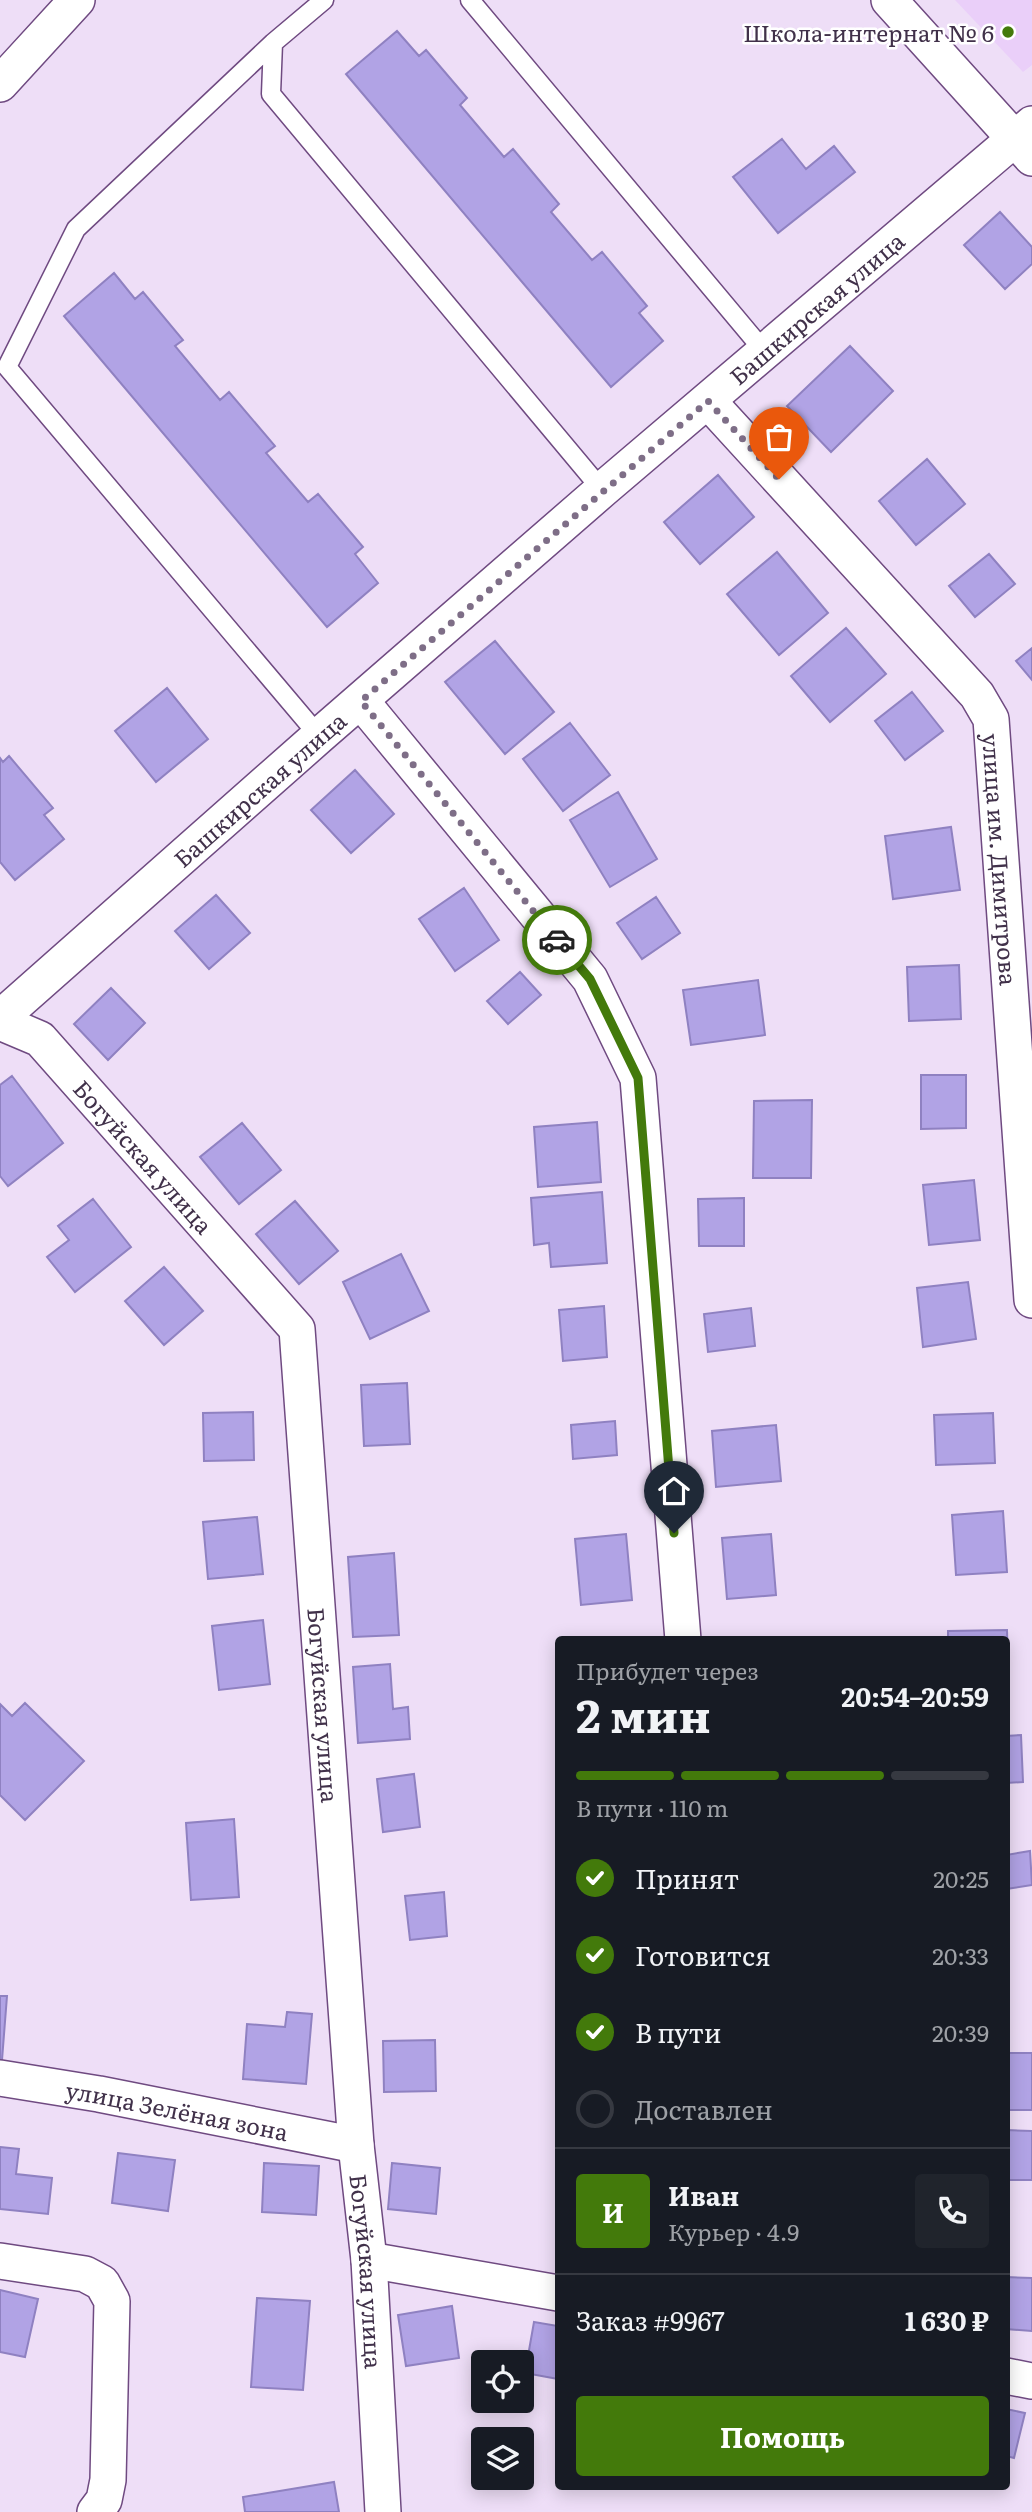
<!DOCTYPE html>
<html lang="ru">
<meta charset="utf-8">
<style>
body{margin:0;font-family:Literata,serif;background:#20242c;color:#f1f3f6;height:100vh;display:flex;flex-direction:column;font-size:26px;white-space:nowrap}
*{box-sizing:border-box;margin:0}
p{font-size:23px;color:#9ea1a6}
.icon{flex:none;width:38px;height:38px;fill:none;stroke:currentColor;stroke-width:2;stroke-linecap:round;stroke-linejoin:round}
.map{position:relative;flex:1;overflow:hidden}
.side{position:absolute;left:555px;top:1636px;width:455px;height:854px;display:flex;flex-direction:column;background:#171b24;border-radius:7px;box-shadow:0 4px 18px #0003}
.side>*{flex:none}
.fabs{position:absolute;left:471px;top:2350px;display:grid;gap:14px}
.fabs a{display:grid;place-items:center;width:63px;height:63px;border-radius:7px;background:#171b24;box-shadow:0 4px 18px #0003;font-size:35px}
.pin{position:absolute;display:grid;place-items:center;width:60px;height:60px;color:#fff;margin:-72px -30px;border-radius:50% 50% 50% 0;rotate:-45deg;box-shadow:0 0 7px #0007}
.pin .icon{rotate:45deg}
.courier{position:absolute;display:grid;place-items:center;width:70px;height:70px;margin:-35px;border:5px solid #437a0b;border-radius:50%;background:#fff;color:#222;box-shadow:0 2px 9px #0007}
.overview em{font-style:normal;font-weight:700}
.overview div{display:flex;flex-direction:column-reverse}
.overview{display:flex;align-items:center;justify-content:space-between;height:119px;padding:0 21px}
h1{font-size:46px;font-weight:700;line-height:52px}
.bar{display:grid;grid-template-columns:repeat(4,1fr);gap:10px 7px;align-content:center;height:84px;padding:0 21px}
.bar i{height:9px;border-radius:5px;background:#363941}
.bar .current{background:#437a0b}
.bar p{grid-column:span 4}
.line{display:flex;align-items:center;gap:18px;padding:0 21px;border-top:2px solid #363941}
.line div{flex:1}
.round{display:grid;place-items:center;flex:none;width:74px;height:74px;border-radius:7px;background:#20242c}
ol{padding:0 21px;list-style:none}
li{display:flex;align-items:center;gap:21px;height:77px}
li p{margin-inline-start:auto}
li .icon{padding:7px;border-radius:50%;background:#437a0b;color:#fff;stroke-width:4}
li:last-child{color:#9ea1a6}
li i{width:38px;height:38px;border:4px solid #363941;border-radius:50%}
.primary-button{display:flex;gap:14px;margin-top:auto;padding:14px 21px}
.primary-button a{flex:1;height:80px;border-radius:7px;background:#437a0b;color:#fff;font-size:28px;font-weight:700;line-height:80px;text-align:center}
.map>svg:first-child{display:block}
</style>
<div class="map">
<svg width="1032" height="2512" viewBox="0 0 1032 2512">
<rect width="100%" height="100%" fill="#eedef7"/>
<path fill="#eacff9" d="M955 0H1032V65L1023 72Z"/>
<path fill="#b1a3e5" stroke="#8f81c1" stroke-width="2" d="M397 31 419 56 426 50 467 98 460 105 504 157 513 149 559 204 551 212 592 260 602 252 647 306 639 313 663 341 611 387 346 74Z
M782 139 806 169 834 146 855 172 778 233 733 177Z
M1000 212 1032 247V264L1005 289 964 245Z
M114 273 135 299 143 292 183 340 175 346 220 400 229 392 275 446 266 453 308 502 318 494 363 547 355 554 378 583 327 627 64 316Z
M850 346 893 391 831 452 787 406Z
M927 459 965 504 916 545 879 501Z
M718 475 754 517 700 564 664 522Z
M777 552 828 613 779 655 727 594Z
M989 554 1015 584 975 617 949 586Z
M846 628 886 674 830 722 791 676Z
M495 641 554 712 505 754 445 682Z
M1032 648V680L1016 661Z
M167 688 208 739 156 782 115 731Z
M912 692 943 731 905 760 875 721Z
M570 723 610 775 563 811 523 759Z
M9 756 53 808 44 815 64 839 15 880 0 862V758L3 762Z
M355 770 394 814 351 853 311 810Z
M618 792 657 859 610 887 570 820Z
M951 827 960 890 893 899 885 836Z
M464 888 499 940 455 971 419 919Z
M216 895 250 933 209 969 175 931Z
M656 897 680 933 642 959 617 923Z
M959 965 961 1019 909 1021 907 967Z
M520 972 541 995 508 1024 487 1001Z
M758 980 765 1035 691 1045 683 990Z
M111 988 145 1023 108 1060 74 1024Z
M921 1075H966V1128L921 1129Z
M12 1076 63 1143 8 1186 0 1176V1085Z
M812 1100 811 1178H753L754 1101Z
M597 1122 601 1182 538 1187 534 1127Z
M242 1123 281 1170 239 1204 200 1157Z
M974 1180 980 1240 929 1245 923 1185Z
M602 1192 607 1263 551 1267 549 1243 534 1245 531 1198Z
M744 1198V1246H699L698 1199Z
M93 1199 131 1247 75 1292 47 1257 69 1240 58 1226Z
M295 1201 338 1251 299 1284 256 1234Z
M401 1254 429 1311 370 1339 343 1282Z
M164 1267 203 1311 164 1345 125 1301Z
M968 1282 976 1339 923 1347 917 1288Z
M604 1306 607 1357 563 1361 559 1310Z
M751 1308 755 1346 708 1352 704 1314Z
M407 1383 410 1444 364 1446 361 1385Z
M253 1412 254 1460 204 1461 203 1413Z
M993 1413 995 1463 936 1465 934 1415Z
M615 1421 617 1455 573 1459 571 1425Z
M776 1425 781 1481 716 1487 712 1431Z
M1003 1511 1007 1572 956 1575 952 1515Z
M257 1517 263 1574 208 1579 203 1522Z
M626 1534 632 1600 581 1605 575 1539Z
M771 1534 776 1595 727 1599 722 1538Z
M394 1553 399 1635 353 1637 348 1557Z
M263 1620 270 1684 219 1690 212 1626Z
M1007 1630 1008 1669H1006V1640H948V1631Z
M390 1664 393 1709 408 1707 410 1739 358 1743 353 1667Z
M25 1703 84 1761 25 1820 0 1795V1704L12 1716Z
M1021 1735 1023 1782 1006 1783V1736Z
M414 1774 420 1827 383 1832 377 1779Z
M234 1819 239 1897 191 1900 186 1823Z
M1030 1851 1032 1885 1006 1889V1855Z
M444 1892 447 1936 410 1940 405 1896Z
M0 1996H7L2 2060H0Z
M287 2012 312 2014 306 2084 243 2079 247 2024 285 2027Z
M435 2040 436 2091 384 2092 383 2041Z
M1006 2053H1032V2110H1006Z
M1006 2130 1032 2131V2180H1006Z
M0 2147 19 2149 16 2174 52 2178 48 2214 0 2209Z
M118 2153 175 2160 168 2211 112 2203Z
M264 2163 319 2166 316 2215 262 2212Z
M392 2163 440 2168 436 2214 388 2209Z
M1006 2277 1032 2278V2331L1006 2329Z
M0 2290 38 2299 25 2357 0 2352Z
M257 2298 310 2301 303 2390 251 2387Z
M452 2306 459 2358 406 2366 398 2315Z
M534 2322 558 2326V2379L525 2373Z
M1006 2409 1025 2413 1014 2458 1006 2456Z
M334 2482 339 2512H245L243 2497Z"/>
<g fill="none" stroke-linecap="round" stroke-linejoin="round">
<g stroke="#6f4a81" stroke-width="21">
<path id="service" d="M324 0 273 43 271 94 602 490
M470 0 764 351
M273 43 76 229 7 367 319 736"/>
</g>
<g stroke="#6f4a81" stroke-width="38">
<g id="minor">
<path d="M889 0 1032 158"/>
<path d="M0 84 77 0"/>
<path id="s1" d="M708 401 977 695 991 719 1032 1300"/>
<path d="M361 701 590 979 638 1078 683 1640"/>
<path id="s2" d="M0 1018 319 736 602 490 1032 124"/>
<path id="s3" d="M0 1022 40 1039 297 1329 356 2145 369 2260 383 2512"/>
<path id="s4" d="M0 2078 99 2094 356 2145"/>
<path d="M369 2260 558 2293"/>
<path d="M0 2261 85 2274 102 2283 112 2301 108 2480 104 2500 95 2512"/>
<path d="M1006 2376 1032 2381"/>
</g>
</g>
<use href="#service" stroke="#fff" stroke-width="18"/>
<use href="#minor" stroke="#fff" stroke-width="35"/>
</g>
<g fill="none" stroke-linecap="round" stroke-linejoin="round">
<path stroke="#7e6e87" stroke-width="7" stroke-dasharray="0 12.6" d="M557 940 361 701 708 401 779 479"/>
<path stroke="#437a0b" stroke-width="9" d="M557 940 590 979 638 1078 674 1533"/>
</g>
<circle fill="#437a0b" stroke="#fff" stroke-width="2.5" cx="1008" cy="32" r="7"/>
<g text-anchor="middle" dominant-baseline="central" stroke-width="5" stroke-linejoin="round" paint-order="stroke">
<g font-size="23" fill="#41314a" stroke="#fff" text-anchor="end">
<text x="994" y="32">Школа-интернат № 6</text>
</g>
<g font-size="23" fill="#41314a" stroke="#fff">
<text stroke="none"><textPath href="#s2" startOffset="1082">Башкирская улица</textPath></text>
<text stroke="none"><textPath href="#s2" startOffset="346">Башкирская улица</textPath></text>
<text stroke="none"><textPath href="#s1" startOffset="567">улица им. Димитрова</textPath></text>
<text stroke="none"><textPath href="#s3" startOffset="200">Богуйская улица</textPath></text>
<text stroke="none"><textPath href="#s3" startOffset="808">Богуйская улица</textPath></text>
<text stroke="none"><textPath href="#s4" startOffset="180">улица Зелёная зона</textPath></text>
<text stroke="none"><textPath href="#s3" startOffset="1376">Богуйская улица</textPath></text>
</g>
</g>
</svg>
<div class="fabs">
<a><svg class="icon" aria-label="locate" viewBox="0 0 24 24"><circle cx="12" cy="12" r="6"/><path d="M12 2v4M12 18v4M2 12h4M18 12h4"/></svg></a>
<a><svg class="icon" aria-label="layers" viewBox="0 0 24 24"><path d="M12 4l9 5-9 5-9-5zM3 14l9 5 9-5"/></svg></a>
</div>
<div class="pin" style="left:779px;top:479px;background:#ea580c"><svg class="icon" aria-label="bag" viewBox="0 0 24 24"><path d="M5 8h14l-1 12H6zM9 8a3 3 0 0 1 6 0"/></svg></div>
<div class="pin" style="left:674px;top:1533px;background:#1f2937"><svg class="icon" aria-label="home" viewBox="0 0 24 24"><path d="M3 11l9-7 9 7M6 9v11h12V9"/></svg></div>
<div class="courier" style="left:557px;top:940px"><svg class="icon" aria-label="car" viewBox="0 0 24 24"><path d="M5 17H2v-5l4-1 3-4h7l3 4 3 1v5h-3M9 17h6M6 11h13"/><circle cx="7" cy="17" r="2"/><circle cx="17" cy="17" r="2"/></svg></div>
<section class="side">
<div class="overview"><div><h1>2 мин</h1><p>Прибудет через</p></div><em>20:54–20:59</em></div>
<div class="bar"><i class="current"></i><i class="current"></i><i class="current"></i><i></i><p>В пути · 110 m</p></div>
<ol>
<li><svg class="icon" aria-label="check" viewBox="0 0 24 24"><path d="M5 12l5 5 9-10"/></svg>Принят<p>20:25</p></li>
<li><svg class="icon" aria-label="check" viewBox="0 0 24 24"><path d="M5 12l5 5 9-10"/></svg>Готовится<p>20:33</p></li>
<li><svg class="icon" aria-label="check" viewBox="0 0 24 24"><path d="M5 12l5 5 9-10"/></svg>В пути<p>20:39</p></li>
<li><i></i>Доставлен</li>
</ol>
<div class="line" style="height:126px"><b class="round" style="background:#437a0b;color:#fff">И</b><div><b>Иван</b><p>Курьер · 4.9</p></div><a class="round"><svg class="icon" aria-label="phone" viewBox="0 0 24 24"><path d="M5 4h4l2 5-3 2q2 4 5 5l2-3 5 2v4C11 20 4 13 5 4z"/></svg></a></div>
<div class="line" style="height:91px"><div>Заказ #9967</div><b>1 630 ₽</b></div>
<div class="primary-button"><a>Помощь</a></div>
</section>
</div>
